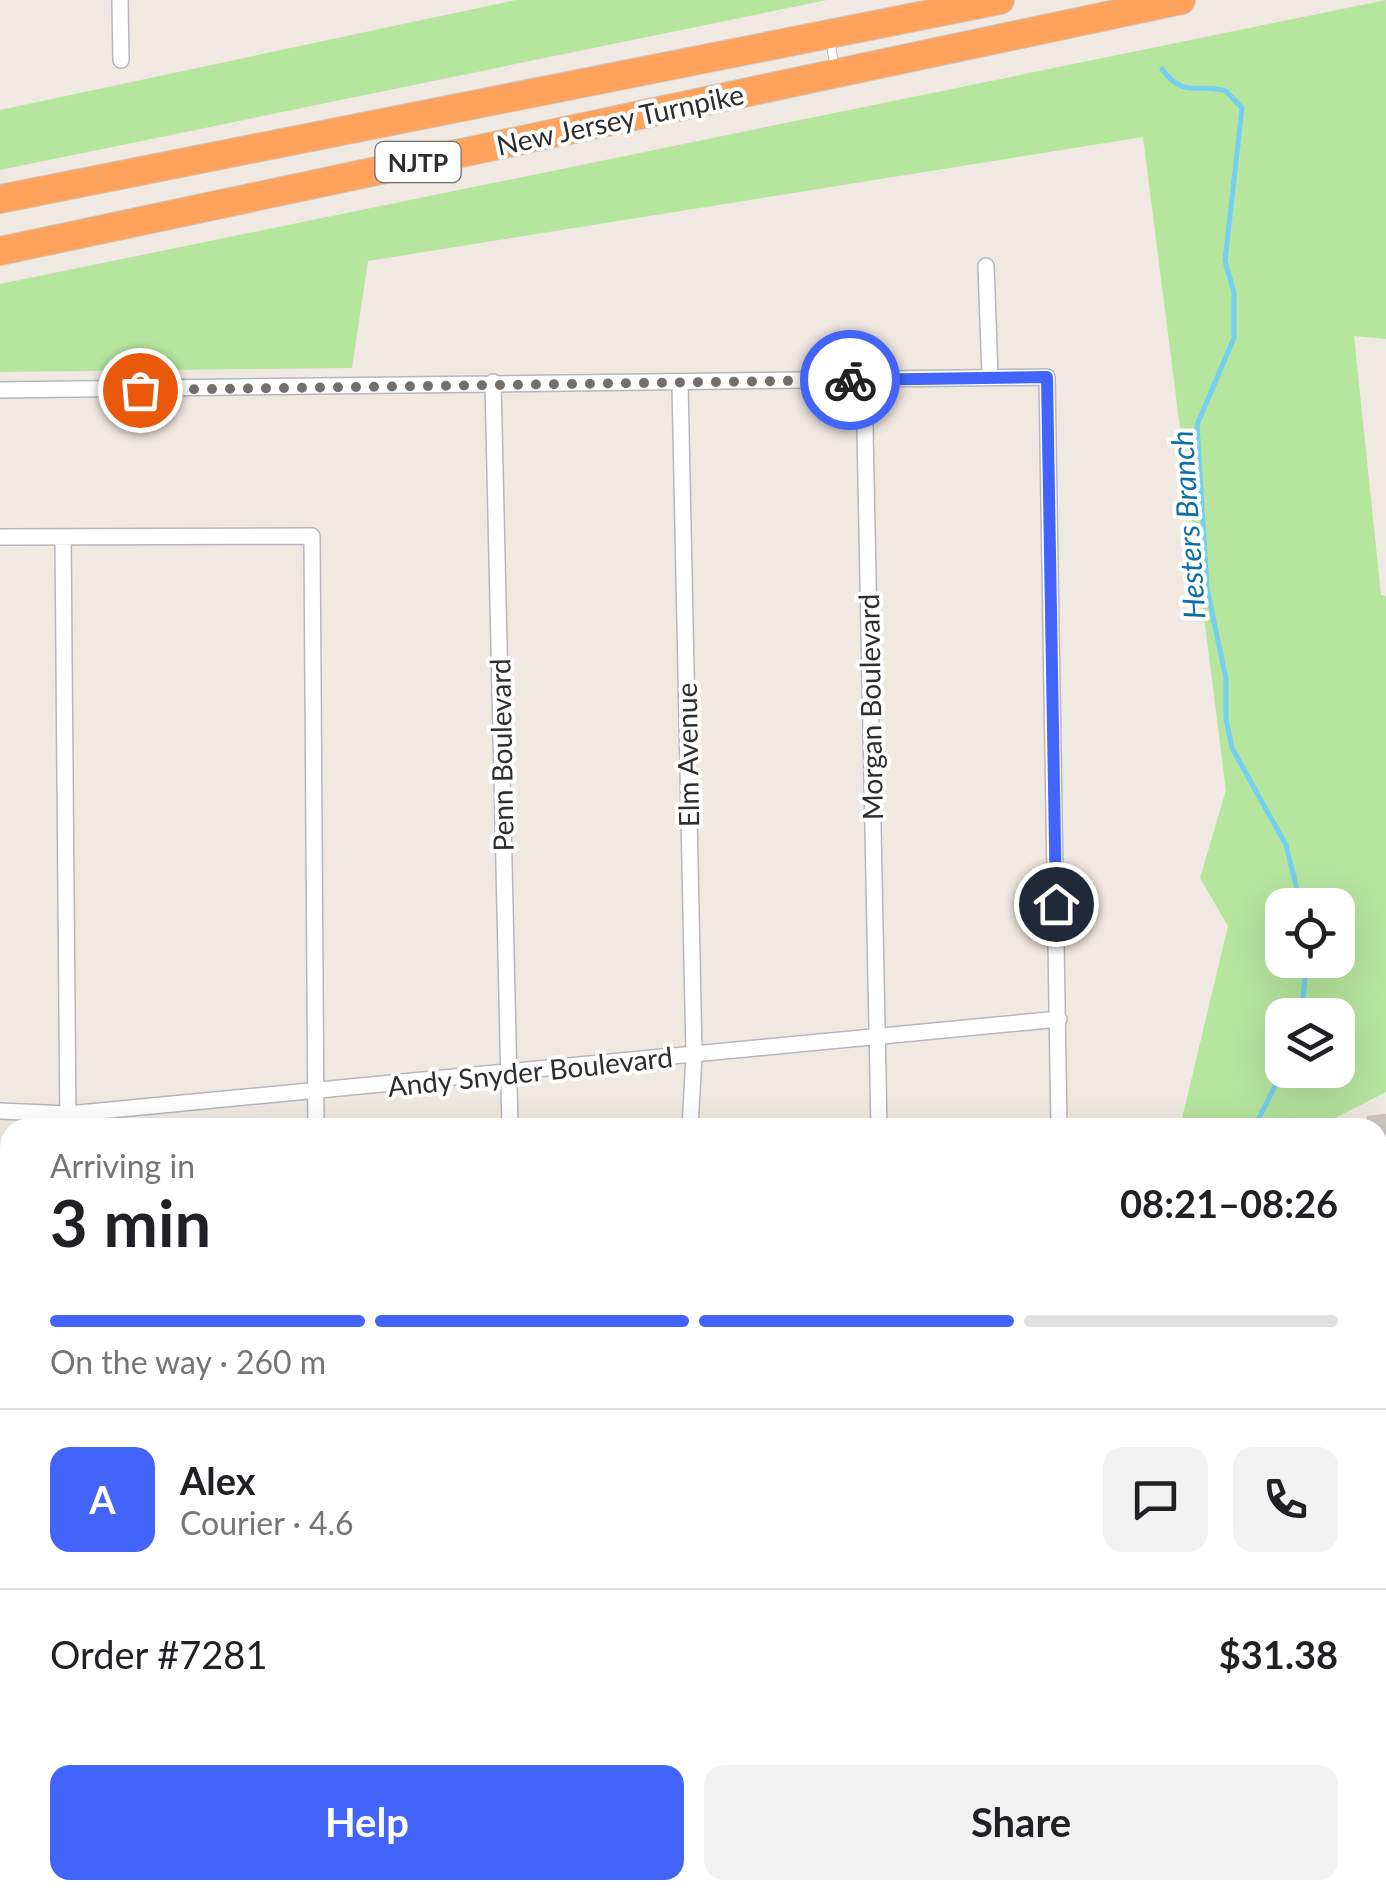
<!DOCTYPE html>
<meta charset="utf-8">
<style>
body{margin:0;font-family:Lato,sans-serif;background:#f2f2f2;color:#202124;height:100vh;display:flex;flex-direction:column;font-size:38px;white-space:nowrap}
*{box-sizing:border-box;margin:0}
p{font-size:32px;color:#757577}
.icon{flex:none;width:55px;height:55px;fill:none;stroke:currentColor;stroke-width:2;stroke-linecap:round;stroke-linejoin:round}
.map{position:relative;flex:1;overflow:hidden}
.side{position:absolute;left:0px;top:1118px;width:1388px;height:782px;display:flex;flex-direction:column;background:#fff;border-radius:30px 30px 0 0;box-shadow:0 10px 40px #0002}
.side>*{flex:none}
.tools{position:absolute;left:1265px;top:888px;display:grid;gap:20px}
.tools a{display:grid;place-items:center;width:90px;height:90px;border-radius:20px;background:#fff;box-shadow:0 10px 40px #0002;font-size:50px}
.pin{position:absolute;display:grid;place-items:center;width:85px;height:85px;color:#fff;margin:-42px;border:5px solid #fff;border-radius:50%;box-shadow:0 2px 10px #0007}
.courier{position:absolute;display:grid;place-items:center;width:100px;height:100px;margin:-50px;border:8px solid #4264fb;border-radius:50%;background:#fff;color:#222;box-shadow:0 2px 12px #0007}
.headline em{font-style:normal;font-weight:700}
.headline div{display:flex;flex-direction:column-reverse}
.headline{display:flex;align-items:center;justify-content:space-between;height:170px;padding:0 50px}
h1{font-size:65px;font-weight:700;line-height:75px}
.bar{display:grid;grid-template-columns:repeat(4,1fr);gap:15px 10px;align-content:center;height:120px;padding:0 50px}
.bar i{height:12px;border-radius:8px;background:#e0e0e0}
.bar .active{background:#4264fb}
.bar p{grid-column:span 4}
.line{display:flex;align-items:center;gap:25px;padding:0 50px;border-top:2px solid #e0e0e0}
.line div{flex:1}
.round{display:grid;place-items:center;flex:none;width:105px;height:105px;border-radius:20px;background:#f2f2f2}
.cta{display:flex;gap:20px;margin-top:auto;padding:20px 50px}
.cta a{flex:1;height:115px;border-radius:20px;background:#4264fb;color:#fff;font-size:40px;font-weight:700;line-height:115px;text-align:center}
.cta a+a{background:#f2f2f2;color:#202124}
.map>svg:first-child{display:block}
</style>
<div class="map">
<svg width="1386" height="1899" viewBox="0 0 1386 1899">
<defs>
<filter id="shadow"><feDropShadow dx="8" dy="8" stdDeviation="0" flood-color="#0004"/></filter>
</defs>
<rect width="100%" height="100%" fill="#efe9e1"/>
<path fill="#b6e59e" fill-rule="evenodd" d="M516 0H827L0 170V110Z
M1386 0V339L1354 336 1381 595 1386 596V1092L1337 1117 1334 1127H1180L1228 926 1200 878 1226 790 1143 137 368 261 352 368 0 372V284ZM1282 905H1338V960H1282ZM1282 1015H1338V1070H1282Z
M1378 1539 1386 1552V1711L1378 1714Z
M1135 1890H1338L1335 1899H1132Z"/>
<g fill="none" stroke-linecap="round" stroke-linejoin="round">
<path stroke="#75cff0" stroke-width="5" d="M1162 69C1184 100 1199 82 1226 91L1242 108 1225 261 1234 293V338L1197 425 1207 588 1226 679V719L1232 748 1286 845 1301 905
M1301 1015 1307 960
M1254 1128 1283 1070
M1242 1899 1246 1890"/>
</g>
<path fill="#cbc7bf" stroke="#cbc5ba" stroke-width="2.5" filter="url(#shadow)" d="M1386 1115V1151H1378V1128H1369L1368 1117Z
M2 1801 10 1802V1824L0 1823Z
M0 1837 10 1839V1862L0 1861Z
M519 1890H536L542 1899H504Z
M583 1890H709L715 1899H584L587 1897Z
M810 1890H1043L1048 1899H795Z"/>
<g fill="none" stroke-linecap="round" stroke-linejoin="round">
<g stroke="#b4b7c1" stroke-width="10">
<path id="lane" d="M830 39 835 69
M1378 1216 1386 1212
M452 1890 456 1899
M1106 1899 1110 1890"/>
</g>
<g stroke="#b4b7c1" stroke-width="18">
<path id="street" d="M120 0 121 60
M986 266 990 376
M864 379 879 1128
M493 382 510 1128
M680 383 694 1055 690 1128
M0 390 1047 377 1059 1128
M0 537 312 536 316 1128
M63 537 68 1128
M0 1111 68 1114 1059 1019
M73 1890V1899"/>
</g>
<g stroke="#c9c9c9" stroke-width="28">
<path id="primary" d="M1378 1278 1386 1269
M1378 1367 1386 1378
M311 1899 326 1890"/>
</g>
<g stroke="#c9c9c9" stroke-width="30">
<path id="highway" d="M0 199 1000 0
M0 251 1181 0"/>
</g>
<use href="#lane" stroke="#fff" stroke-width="8"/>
<use href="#street" stroke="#fff" stroke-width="15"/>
<use href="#primary" stroke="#f2d163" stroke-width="25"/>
<use href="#highway" stroke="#ffa35c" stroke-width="28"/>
</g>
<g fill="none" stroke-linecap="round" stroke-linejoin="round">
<path stroke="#726f6d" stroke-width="10" stroke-dasharray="0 18" d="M140 390 850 380"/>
<path stroke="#4264fb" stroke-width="12" d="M850 380 1047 377 1056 904"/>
</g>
<g text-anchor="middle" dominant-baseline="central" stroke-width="8" stroke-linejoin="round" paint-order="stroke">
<rect fill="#fff" stroke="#6d6d6d" stroke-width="2.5" x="375.5" y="142" width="85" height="40" rx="8"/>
<g font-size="25" font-weight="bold" fill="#2e2e2e">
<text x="418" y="162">NJTP</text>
</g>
<g font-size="28" fill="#2e2e2e" stroke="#fff">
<text transform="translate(620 119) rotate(-12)">New Jersey Turnpike</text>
<text transform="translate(870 707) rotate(-91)">Morgan Boulevard</text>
<text transform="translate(501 755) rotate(-91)">Penn Boulevard</text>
<text transform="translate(687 755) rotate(-91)">Elm Avenue</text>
<text transform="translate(530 1071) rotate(-6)">Andy Snyder Boulevard</text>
</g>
<g font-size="30" font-style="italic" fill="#0d6fa3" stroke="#fff">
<text transform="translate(1187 525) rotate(-94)">Hesters Branch</text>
</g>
</g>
</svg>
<div class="tools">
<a><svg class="icon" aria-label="locate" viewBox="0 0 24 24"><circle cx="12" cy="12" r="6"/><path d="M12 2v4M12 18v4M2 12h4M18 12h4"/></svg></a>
<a><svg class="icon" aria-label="layers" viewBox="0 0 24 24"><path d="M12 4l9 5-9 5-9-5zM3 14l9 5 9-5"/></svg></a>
</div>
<div class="pin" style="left:140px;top:390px;background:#ea580c"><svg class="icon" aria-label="bag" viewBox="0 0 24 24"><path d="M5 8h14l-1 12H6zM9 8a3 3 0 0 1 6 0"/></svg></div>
<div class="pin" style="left:1056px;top:904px;background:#1f2937"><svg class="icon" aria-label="home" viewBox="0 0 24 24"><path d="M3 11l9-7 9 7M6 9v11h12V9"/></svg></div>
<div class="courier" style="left:850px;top:380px"><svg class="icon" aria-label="bike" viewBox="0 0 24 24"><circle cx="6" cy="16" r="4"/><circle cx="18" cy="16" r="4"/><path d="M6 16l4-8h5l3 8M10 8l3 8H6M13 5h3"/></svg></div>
<section class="side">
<div class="headline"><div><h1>3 min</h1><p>Arriving in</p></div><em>08:21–08:26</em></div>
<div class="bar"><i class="active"></i><i class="active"></i><i class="active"></i><i></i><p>On the way · 260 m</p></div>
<div class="line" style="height:180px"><b class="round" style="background:#4264fb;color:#fff">A</b><div><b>Alex</b><p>Courier · 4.6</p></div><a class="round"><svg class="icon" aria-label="chat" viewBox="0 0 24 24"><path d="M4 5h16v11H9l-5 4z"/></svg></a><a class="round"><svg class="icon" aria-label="phone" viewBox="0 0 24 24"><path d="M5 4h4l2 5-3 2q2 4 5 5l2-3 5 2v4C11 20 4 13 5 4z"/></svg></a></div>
<div class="line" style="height:130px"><div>Order #7281</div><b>$31.38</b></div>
<div class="cta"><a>Help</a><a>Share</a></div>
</section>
</div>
